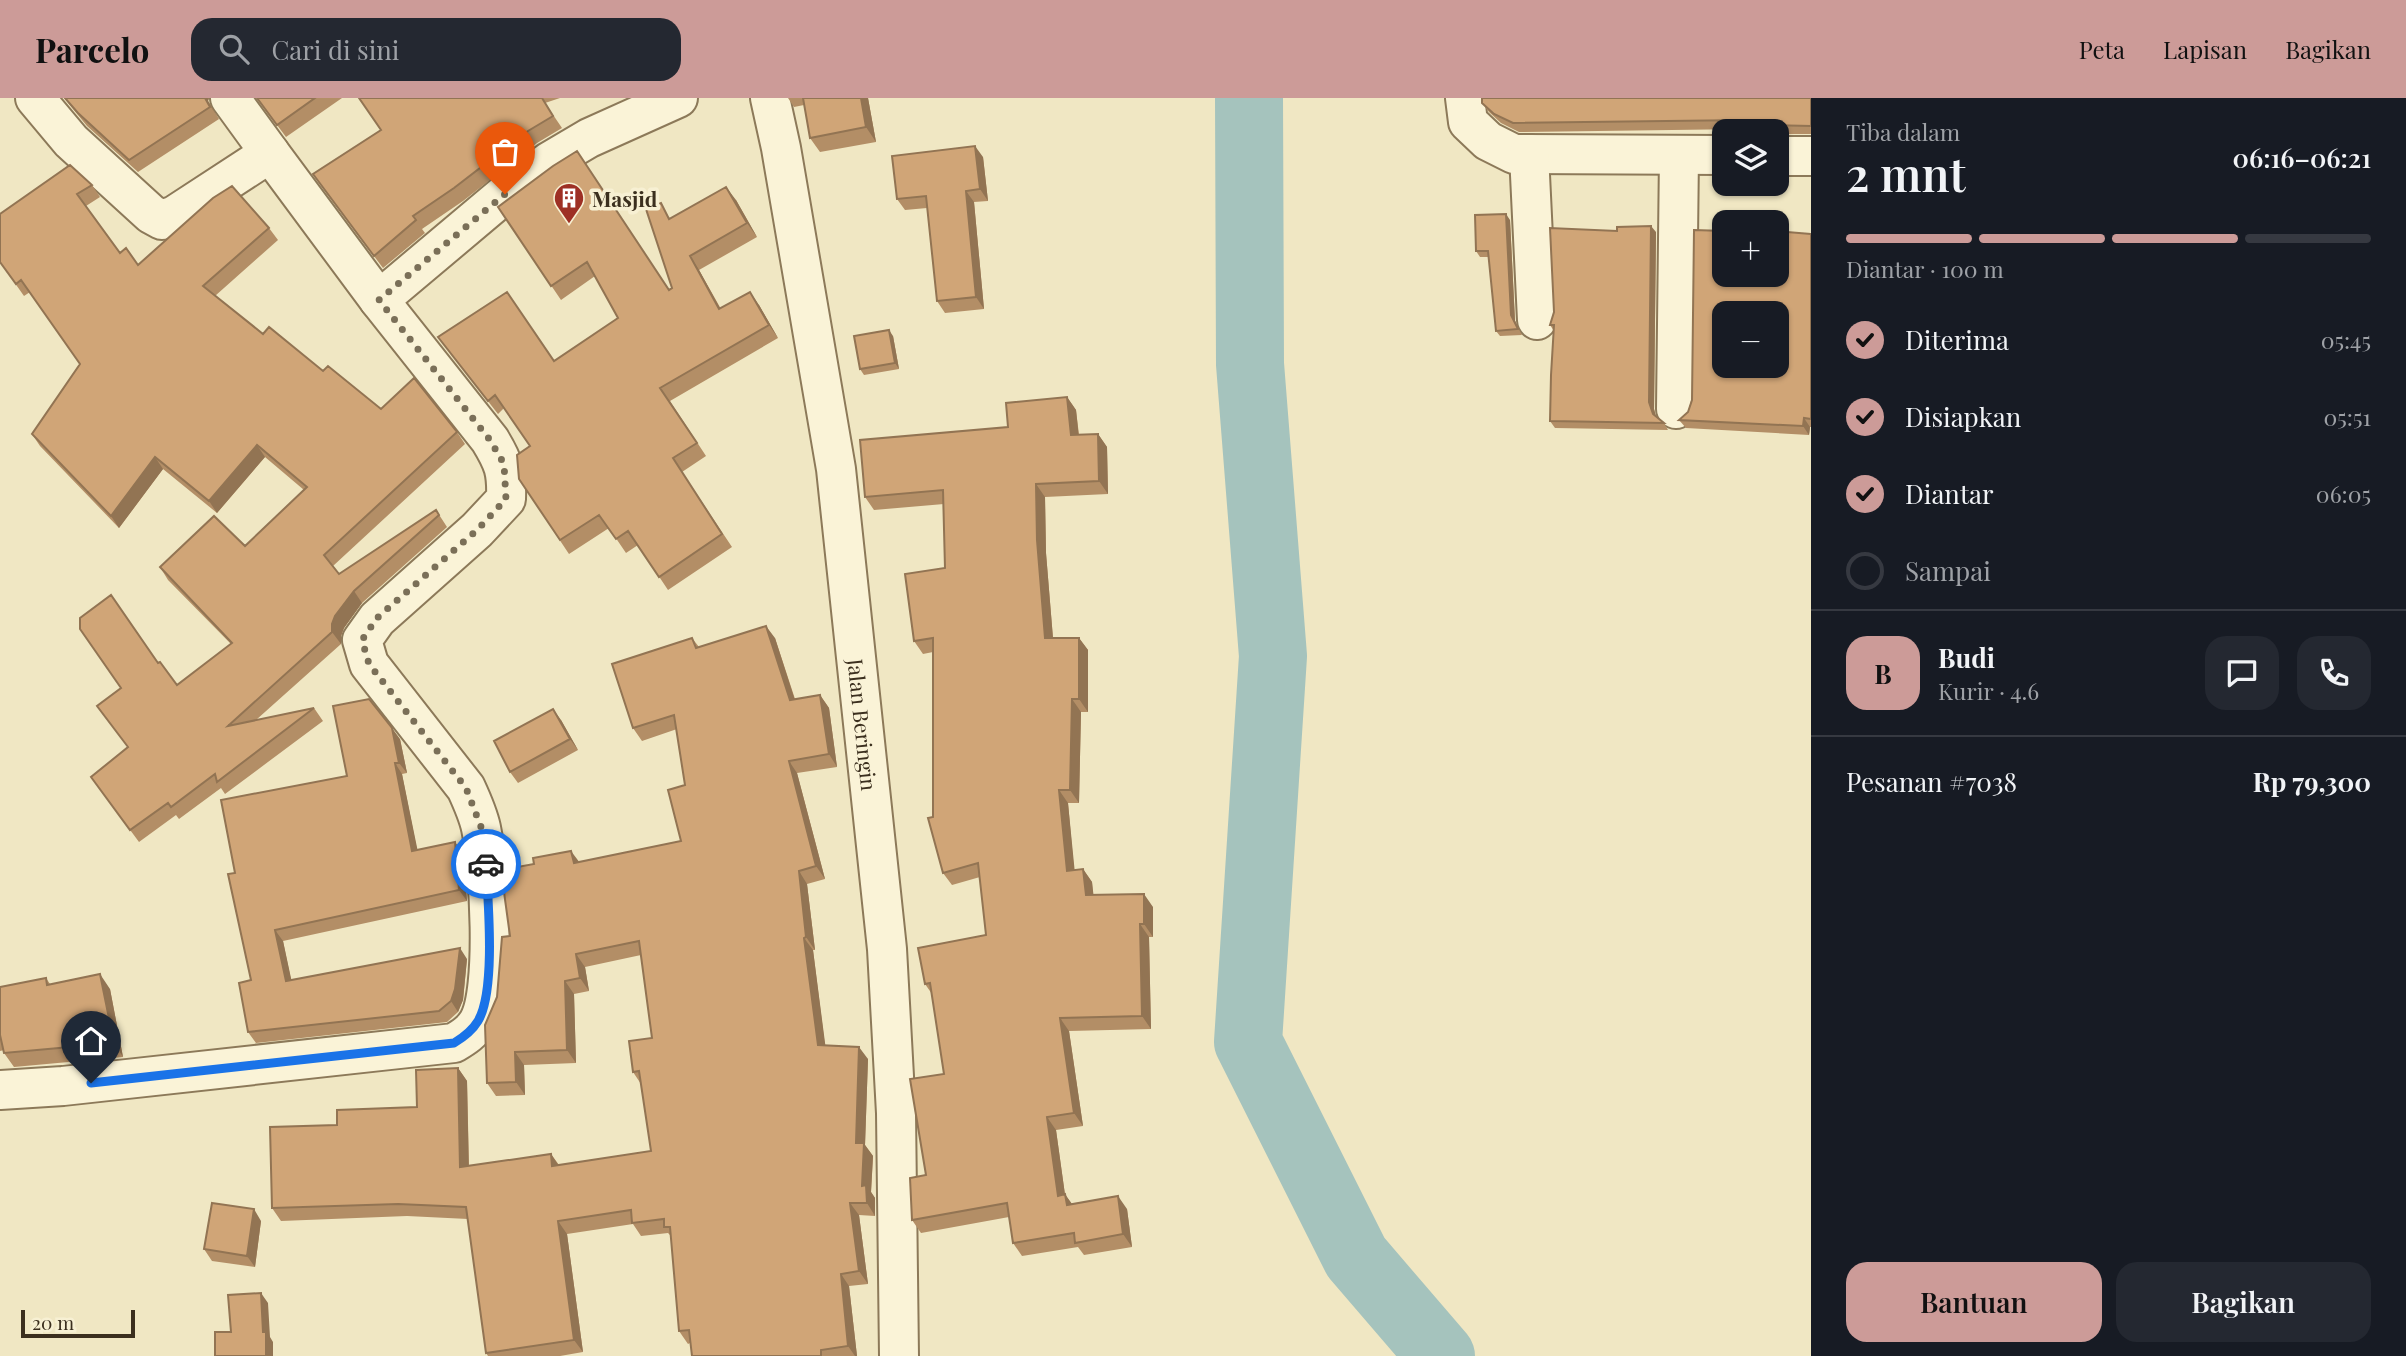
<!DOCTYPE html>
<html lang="id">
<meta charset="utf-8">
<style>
body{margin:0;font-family:"Playfair Display",serif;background:#242831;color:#f1f3f6;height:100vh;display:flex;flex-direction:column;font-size:26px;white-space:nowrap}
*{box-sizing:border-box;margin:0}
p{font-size:23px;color:#9ea1a6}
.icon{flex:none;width:38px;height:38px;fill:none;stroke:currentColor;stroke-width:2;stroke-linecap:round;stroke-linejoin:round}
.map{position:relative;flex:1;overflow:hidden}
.drawer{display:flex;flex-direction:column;background:#171b24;width:595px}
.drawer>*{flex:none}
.tools{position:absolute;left:1712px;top:21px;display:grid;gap:14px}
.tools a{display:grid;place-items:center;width:77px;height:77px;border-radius:14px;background:#171b24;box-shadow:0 2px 5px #0004;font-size:35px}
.scale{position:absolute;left:21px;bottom:18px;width:114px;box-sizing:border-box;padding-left:7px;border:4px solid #3b2f1e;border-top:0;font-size:19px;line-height:24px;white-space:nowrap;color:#3b2f1e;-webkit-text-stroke:5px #f7f0d3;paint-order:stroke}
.pin{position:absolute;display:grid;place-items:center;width:60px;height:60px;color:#fff;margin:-72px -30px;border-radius:50% 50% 50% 0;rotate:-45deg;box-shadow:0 0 7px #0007}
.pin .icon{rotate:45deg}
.courier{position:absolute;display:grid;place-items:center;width:70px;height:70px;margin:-35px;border:5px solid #1a73e8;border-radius:50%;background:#fff;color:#222;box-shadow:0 2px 9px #0007}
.head em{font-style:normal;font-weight:600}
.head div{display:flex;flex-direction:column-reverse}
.head{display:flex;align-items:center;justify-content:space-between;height:119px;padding:0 35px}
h1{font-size:46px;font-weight:600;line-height:52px}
.bar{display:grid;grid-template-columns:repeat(4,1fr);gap:10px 7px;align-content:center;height:84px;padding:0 35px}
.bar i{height:9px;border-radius:5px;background:#363941}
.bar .current{background:#cc9b98}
.bar p{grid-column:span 4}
.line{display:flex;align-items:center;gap:18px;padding:0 35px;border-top:2px solid #363941}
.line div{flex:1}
.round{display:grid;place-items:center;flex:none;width:74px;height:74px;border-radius:21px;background:#242831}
ol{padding:0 35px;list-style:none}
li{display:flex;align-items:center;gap:21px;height:77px}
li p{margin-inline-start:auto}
li .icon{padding:7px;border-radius:50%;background:#cc9b98;color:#111;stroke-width:4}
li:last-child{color:#9ea1a6}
li i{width:38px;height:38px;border:4px solid #363941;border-radius:50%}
.action{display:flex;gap:14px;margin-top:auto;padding:14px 35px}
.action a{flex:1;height:80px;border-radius:21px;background:#cc9b98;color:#111;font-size:28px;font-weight:600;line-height:80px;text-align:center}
.action a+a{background:#242831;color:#f1f3f6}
header{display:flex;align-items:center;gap:42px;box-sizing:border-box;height:98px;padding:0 35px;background:#cc9b98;color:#111}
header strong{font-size:33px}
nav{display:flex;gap:38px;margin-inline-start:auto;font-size:24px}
.search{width:490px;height:63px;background:#242831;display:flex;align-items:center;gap:18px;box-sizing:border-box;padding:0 24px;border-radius:21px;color:#9ea1a6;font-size:26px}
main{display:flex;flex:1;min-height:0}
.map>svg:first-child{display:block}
</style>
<header>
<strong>Parcelo</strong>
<div class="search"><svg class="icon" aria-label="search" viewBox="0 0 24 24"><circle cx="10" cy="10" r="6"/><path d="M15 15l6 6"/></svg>Cari di sini</div>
<nav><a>Peta</a><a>Lapisan</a><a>Bagikan</a></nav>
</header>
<main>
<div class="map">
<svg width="1811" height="1258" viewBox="0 0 1811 1258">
<rect width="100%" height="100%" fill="#f0e7c3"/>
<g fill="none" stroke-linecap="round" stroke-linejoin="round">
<path stroke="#a5c3bd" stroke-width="68" d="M1249 0 1250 266 1273 558 1248 944 1356 1159 1441 1258"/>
<g stroke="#8c7959" stroke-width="42">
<g id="minor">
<path d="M35 0 71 43 151 116 162 122 175 117 270 55 379 202 505 96 550 63 589 40 678 0"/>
<path d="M230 0 270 55"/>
<path id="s1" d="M770 0 781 50 836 371 887 851 896 1015 899 1258"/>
<path d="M1465 0 1468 24 1488 43 1514 56 1724 57"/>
<path d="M1529 56 1537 222"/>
<path d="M1776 58H1811"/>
<path d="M1676 311 1679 57"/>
<path d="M0 992 63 988 454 945C464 939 472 934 478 924 497 892 489 768 481 730 478 716 472 703 466 690L369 566 362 542 377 521 477 432 506 401C507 374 504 365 490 342L379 202"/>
</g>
</g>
<use href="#minor" stroke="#faf3d7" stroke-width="38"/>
</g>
<path fill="#b38e66" d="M64 0H209L208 3 219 21 138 74 87 28Z
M257 0H342L286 39Z
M359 0H560L545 5 562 30 537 45 463 103 422 131 425 135 383 170 322 89 381 32Z
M788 0H868L876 44 820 54 810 40 804 7 794 9Z
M1811 0V36H1776V33H1748L1746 31 1519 34 1501 25 1489 14 1482 5Z
M983 59 988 103 974 104 984 211 945 215 937 203 927 110 905 112 897 101Z
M92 87 100 99 86 108 120 155 138 167 269 130 278 142 215 198 263 236 323 273 381 311 457 334 465 346 333 468 339 476 436 412 447 429 362 505 344 530 341 538V546L256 622 314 610 323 623 225 696 221 690 179 721 176 717 139 744 91 679 128 650 158 565 177 587 231 546 168 482 160 469 245 448 304 392 265 359 217 415 163 371 119 430 40 348 32 336 80 266 30 194 24 198 0 164V116Z
M736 102 757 139 699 172 721 211 759 207 778 240 670 303 706 358 682 374 732 449 668 492 638 447 626 455 609 430 569 456 519 381 530 348 504 310 498 316 438 239 554 263 618 220 595 178 561 202 498 109 669 191 672 190 671 120Z
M1510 122 1515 223 1522 237 1500 238 1496 233 1489 159H1480L1476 153Z
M1656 134 1654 311 1656 319 1664 325 1668 332 1555 330 1550 323 1554 233 1550 227Z
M1811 136V329H1810L1809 337 1686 330 1679 322 1688 314 1724 177Z
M893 238 899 271 864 277 860 271Z
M1067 299 1076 312 1079 337 1098 336 1107 349 1108 396 1045 399 1046 455 1053 540H1079L1088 552V614H1081L1079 705H1068L1074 772 1083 771 1092 784 1093 797 1153 809V839H1149L1151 931 1069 933 1083 1028 1056 1032 1065 1097 1072 1106 1127 1111 1132 1149 1084 1157 1078 1149 1022 1158 1013 1145 1009 1119 921 1135 912 1122 926 1077 944 976 932 896 925 886 986 837 980 779 952 787 943 775 933 719V554L923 556 914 543 945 470 944 406 874 412 865 399Z
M692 540 699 549 775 540 795 601 820 597 829 610 837 669 797 675 825 781 807 786 815 852H813L825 948 868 961 865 1047 873 1058 871 1094 875 1100V1118L859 1117 868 1186 849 1188 857 1258H692L690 1245 688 1246 679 1233 671 1138 668 1135 641 1138 633 1126 567 1136 583 1254 560 1258H488L486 1255 468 1121 407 1118 281 1123 272 1110 337 1027 417 1009 458 970 467 983 469 1068 551 1056 559 1067 651 1053 641 986 633 974 652 940 641 857 585 869 589 893 574 896 576 965 524 967 525 997 496 998 487 985 497 899 510 838 579 764 681 743 685 687 677 631 642 643 633 630Z
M561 622 578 652 518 685 510 674Z
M400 641 407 675 402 676 417 752 463 755 467 803 283 843 291 882 467 861 463 902 458 914 447 924 256 945 248 934 251 882 235 775 347 678Z
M46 880 50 886 110 891 123 959 14 969 4 955V952L0 953V889Z
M261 1123 255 1169 212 1163 204 1151Z"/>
<path fill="#927453" d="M205 0H209L208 3 219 21Z
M861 0H868L876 44 866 29Z
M975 48 983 59 988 103 980 91Z
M726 89 736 102 757 139 747 125Z
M966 93 974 104 984 211 976 199Z
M1506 116 1510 122 1515 223 1522 237 1511 217Z
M1651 128 1656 134 1654 311 1657 322 1653 316 1649 304Z
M690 158 699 172 728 225 719 211Z
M750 194 759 207 778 240 769 227Z
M889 232 893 238 899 271 895 265Z
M1067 299 1076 312 1080 350 1071 337Z
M1804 320 1810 329 1809 337 1803 328Z
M1098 336 1107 349 1108 396 1099 383Z
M257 347 265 359 217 415 209 403Z
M155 359 163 371 119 430 111 418Z
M1036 386 1045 399 1046 455 1054 553 1045 540 1037 442Z
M354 493 362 505 344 530 341 538V546L332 534V526L335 518Z
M766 528 775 540 799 615 790 602Z
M1079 540 1088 552V614L1079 601Z
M820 597 829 610 837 669 829 656Z
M1072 601 1081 614 1079 705 1070 692Z
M553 611 561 622 578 652 570 641Z
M392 630 400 641 407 675 399 665Z
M789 663 797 675 825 781 816 768Z
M395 665 402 676 420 764 412 753Z
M1059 692 1068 705 1076 786 1067 773Z
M455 744 463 755 467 803 459 792Z
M571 753 580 765H574Z
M1083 771 1092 784 1095 810 1086 797Z
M799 773 807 786 815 852 806 839Z
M1144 796 1153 809V839L1144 826Z
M1140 826 1149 839 1151 931 1142 918Z
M275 832 283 843 294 894 286 883Z
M804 840 813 852 827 960 818 947Z
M460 850 467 861 463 902 458 914 451 903Z
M576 856 585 869 589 893 580 880Z
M100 876 110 891 123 959 114 945Z
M565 883 574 896 576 965 567 952Z
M1060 920 1069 933 1083 1028 1074 1015Z
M859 949 868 961 865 1047 873 1058 871 1094 875 1100V1118L867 1105 862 1088 856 1045Z
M515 954 524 967 525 997 516 984Z
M458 970 467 983 469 1081 460 1069Z
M1047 1019 1056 1032 1067 1111 1058 1098Z
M551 1056 559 1068H552Z
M1065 1096 1074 1109 1067 1107Z
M1118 1098 1127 1111 1132 1149 1123 1136Z
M850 1105 859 1117 868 1186 859 1173Z
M254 1111 261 1123 255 1169 247 1158Z
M558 1123 567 1136 583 1254 574 1242Z
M841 1176 849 1188 857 1258H855L848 1248Z
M261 1195 268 1205 270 1239 273 1244V1258H266L263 1234Z"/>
<path fill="#d0a577" stroke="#927453" stroke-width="2" fill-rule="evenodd" d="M65 0H205L210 9 129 62 78 15Z
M257 0H315L277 27Z
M359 0H542L553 18 528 33 454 90 413 118 416 122 374 158 313 76 381 32Z
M803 0H861L866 29 810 40Z
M1482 0H1811V28L1770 27 1757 31H1746L1747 22 1513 25 1494 16 1482 5Z
M975 48 980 91 966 93 976 199 937 203 926 98 897 101 892 58Z
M577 53 669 192 672 190 646 111 661 105 669 121 726 89 747 125 690 158 719 211 750 194 769 227 660 290 697 345 673 360 722 436 659 479 628 433 616 441 599 417 560 442 519 381 517 357 530 348 495 297 488 303 438 239 507 194 554 263 618 220 587 164 551 188 498 109 553 68Z
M70 67 92 87 77 96 120 155 126 150 138 167 213 100 232 88 269 130 203 188 263 236 269 229 323 273 328 268 381 311 414 280 457 334 324 457 339 476 436 412 439 417 354 493 335 518 332 526V534L228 628 314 610 217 684 215 676 171 709 168 705 130 732 91 679 128 649 97 608 121 590 80 531V520L111 497 158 565 160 564 177 587 232 545 160 469 214 418 245 448 307 389 257 347 209 403 155 359 111 418 32 336 80 266 21 182 16 186 0 164V116Z
M1506 116 1511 217 1518 231 1496 233 1488 153H1476L1475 117Z
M1651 128 1649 304 1653 316 1664 325 1550 323 1551 277 1554 227H1550L1554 214 1550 130 1617 133V129Z
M1694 132 1724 133V177H1776V133L1811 136V321L1804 320 1803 328 1679 322 1688 314 1692 302ZM1724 215H1776V268H1724Z
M889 232 895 265 860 271 854 238Z
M1067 299 1071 337 1098 336 1099 383 1036 386 1037 442 1045 540H1079V601H1072L1070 692H1059L1067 773 1083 771 1086 797 1144 796V826H1140L1142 918 1060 920 1074 1015 1047 1019 1058 1098 1065 1096 1067 1107 1118 1098 1123 1136 1075 1145 1074 1135 1013 1145 1007 1105 912 1122 910 1080 926 1077 910 981 944 976 930 885 925 886 918 850 986 837 978 765 943 775 928 720 933 719V540L914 543 905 476 945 470 943 392 865 399 860 342 1008 329 1006 305Z
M766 528 790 602 820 597 829 656 789 663 816 768 799 773 806 839 804 840 818 947 859 949 856 1045H864L862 1088 866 1087 867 1105H850L859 1173 841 1176 848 1248 821 1252V1258H692L689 1232 679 1233 670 1129H664V1121L632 1125 631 1112 558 1123 574 1242 486 1255 466 1109 398 1106 272 1110 270 1029 337 1027V1012L417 1009 416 972 458 970 460 1069 551 1056 552 1068 651 1053 639 973 633 974 629 943 652 940 639 843 576 856 580 880 565 883 567 952 515 954 516 984 487 985 485 927 497 899 502 839 510 838 501 772 534 766 533 760 571 753 574 765 681 743 668 692 685 687 674 617 633 630 612 566 692 540 696 550Z
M369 601 392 630 399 665H395L412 753 455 744 459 792 275 832 286 883 460 850 455 891 451 903 439 913 248 934 239 885 251 882 228 776 235 775 221 702 347 678 333 608Z
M553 611 570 641 510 674 494 643Z
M100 876 114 945 4 955 0 937V889L46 880 47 887Z
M212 1105 254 1111 247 1158 204 1151Z
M261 1195 263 1234H266V1258H215V1234H231L228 1197Z"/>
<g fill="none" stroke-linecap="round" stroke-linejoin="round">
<path stroke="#7a6f58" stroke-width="7" stroke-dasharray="0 12.6" d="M486 766 481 729 466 690 369 566 362 542 377 520 477 432 506 401 504 366 490 342 379 202 505 96"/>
<path stroke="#1a73e8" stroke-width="9" d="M91 985 454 945C464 939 472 933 478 923 496 893 488 803 486 766"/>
</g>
<defs>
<g id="building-pin" transform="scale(1.575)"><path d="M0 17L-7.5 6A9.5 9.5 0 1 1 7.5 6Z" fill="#9e3025" stroke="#f7f0d3"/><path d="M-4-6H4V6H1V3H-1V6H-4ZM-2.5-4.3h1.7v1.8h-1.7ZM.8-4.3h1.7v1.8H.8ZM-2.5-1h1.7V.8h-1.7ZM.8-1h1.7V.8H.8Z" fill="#fff"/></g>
</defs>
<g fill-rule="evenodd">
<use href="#building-pin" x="569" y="100"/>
</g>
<g text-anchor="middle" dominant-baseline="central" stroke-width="7" stroke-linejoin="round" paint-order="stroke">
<g font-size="21" font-weight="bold" fill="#3b2f1e" stroke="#f7f0d3" text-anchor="start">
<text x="592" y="100">Masjid</text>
</g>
<g font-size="21" fill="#3b2f1e" stroke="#f7f0d3">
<text stroke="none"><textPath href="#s1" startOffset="634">Jalan Beringin</textPath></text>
</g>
</g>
</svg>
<div class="tools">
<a><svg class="icon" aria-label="layers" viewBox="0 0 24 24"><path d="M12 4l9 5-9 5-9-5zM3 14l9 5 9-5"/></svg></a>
<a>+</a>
<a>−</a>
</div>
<div class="scale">20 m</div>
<div class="pin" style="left:505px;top:96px;background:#ea580c"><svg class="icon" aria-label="bag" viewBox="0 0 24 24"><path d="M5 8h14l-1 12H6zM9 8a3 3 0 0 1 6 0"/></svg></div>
<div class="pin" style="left:91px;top:985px;background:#1f2937"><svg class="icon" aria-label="home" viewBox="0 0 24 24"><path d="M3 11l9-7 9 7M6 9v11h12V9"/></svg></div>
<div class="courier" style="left:486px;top:766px"><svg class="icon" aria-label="car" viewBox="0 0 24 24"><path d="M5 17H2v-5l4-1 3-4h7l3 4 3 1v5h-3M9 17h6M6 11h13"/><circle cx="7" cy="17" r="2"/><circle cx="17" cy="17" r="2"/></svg></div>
</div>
<section class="drawer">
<div class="head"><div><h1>2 mnt</h1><p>Tiba dalam</p></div><em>06:16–06:21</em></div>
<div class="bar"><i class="current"></i><i class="current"></i><i class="current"></i><i></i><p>Diantar · 100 m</p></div>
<ol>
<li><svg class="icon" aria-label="check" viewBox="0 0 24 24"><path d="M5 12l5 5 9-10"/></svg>Diterima<p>05:45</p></li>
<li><svg class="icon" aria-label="check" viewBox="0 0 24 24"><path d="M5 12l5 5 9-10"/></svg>Disiapkan<p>05:51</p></li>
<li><svg class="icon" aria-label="check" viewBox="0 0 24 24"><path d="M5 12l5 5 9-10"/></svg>Diantar<p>06:05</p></li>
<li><i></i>Sampai</li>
</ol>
<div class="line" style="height:126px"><b class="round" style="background:#cc9b98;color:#111">B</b><div><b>Budi</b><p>Kurir · 4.6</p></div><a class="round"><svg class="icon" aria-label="chat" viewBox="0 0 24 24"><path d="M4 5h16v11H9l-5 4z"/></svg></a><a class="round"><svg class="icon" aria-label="phone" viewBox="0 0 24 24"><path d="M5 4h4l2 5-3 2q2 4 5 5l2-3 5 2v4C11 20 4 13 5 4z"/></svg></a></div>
<div class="line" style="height:91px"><div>Pesanan #7038</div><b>Rp 79,300</b></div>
<div class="action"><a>Bantuan</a><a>Bagikan</a></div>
</section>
</main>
